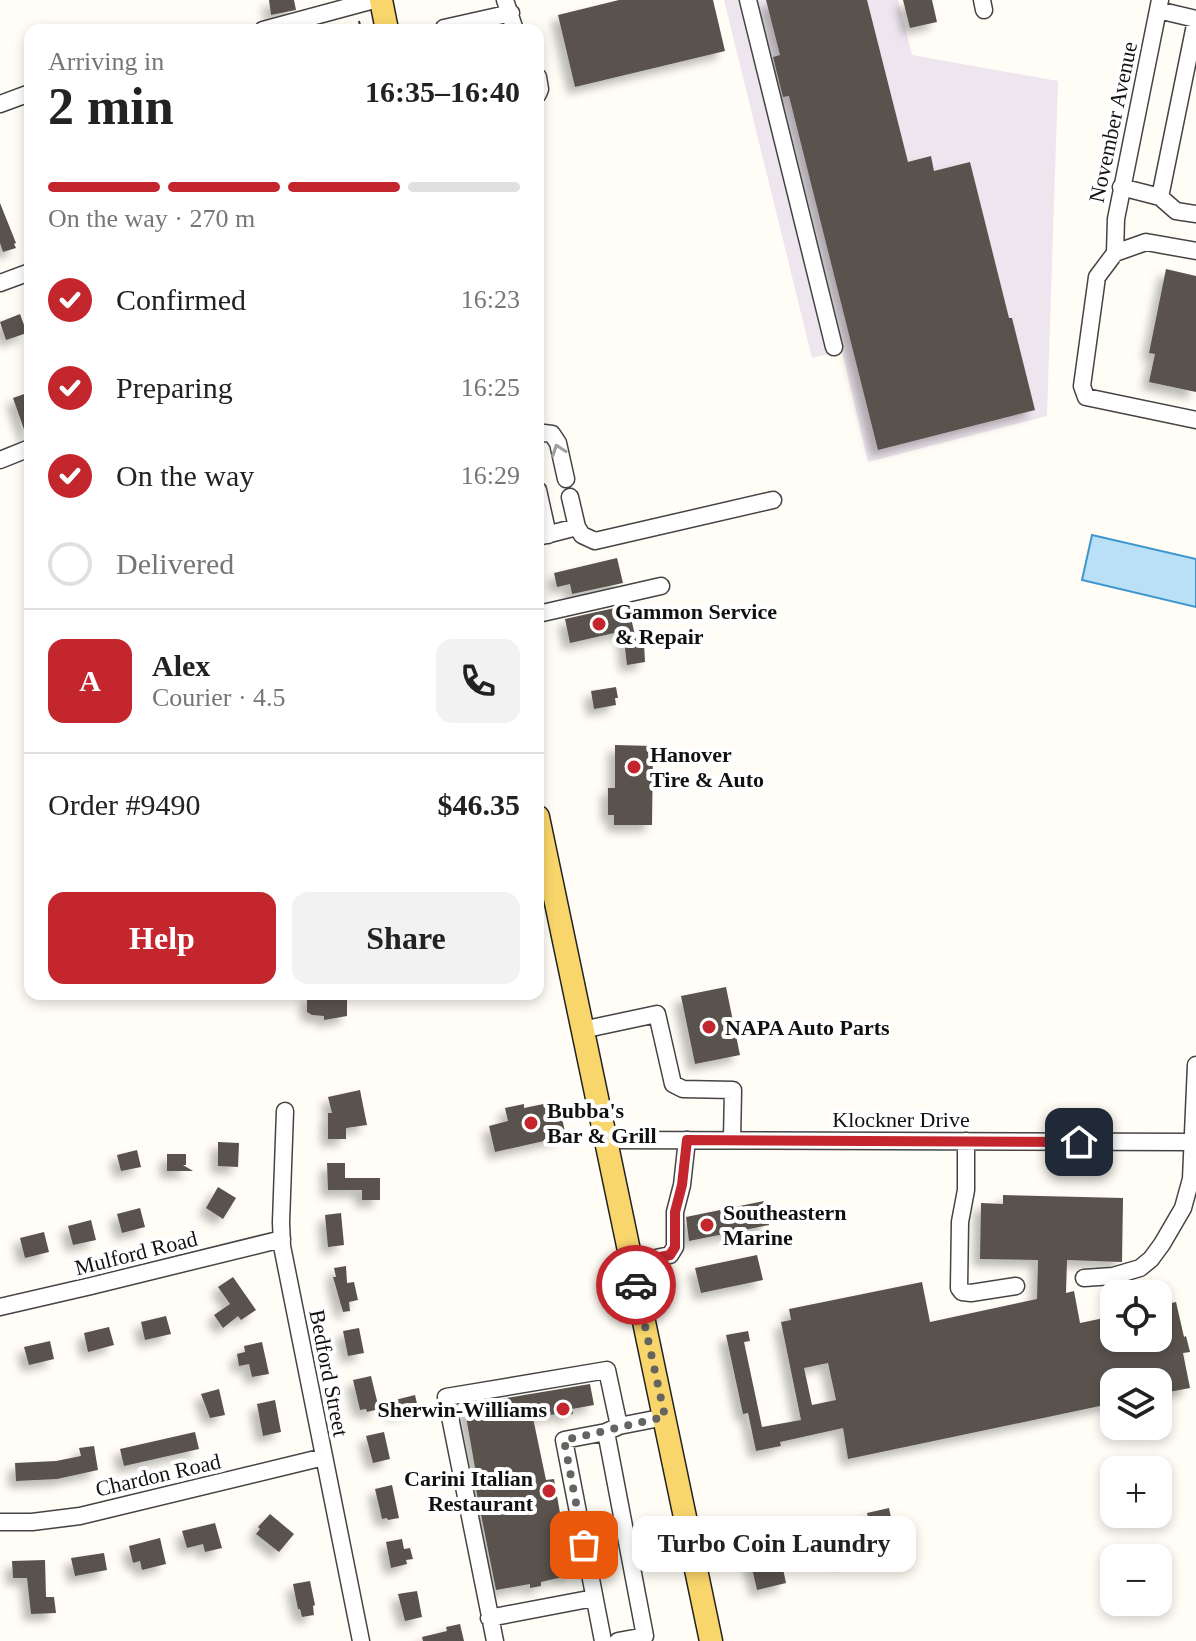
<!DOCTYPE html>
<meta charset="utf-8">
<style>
body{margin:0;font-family:"Times New Roman",serif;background:#f2f2f2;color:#222;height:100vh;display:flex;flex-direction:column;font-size:30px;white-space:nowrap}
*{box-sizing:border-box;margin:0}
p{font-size:26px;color:#767676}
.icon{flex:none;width:44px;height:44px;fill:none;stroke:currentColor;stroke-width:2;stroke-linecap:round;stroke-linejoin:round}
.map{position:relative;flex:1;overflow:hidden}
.side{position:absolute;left:24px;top:24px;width:520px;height:976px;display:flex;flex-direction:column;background:#fff;border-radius:16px;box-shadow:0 4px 12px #0003}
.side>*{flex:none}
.controls{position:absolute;left:1100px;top:1280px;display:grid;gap:16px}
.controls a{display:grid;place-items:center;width:72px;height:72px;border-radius:16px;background:#fff;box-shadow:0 4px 12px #0003;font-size:40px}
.pin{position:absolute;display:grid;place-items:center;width:68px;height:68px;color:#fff;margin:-34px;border-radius:16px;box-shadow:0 4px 12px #0006}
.courier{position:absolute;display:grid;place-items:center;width:80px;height:80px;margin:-40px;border:6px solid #c4262e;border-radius:50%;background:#fff;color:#222;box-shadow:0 2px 10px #0007}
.bubble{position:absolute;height:56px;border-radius:16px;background:#fff;box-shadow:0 4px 12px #0003;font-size:26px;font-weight:700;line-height:56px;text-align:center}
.summary em{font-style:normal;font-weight:700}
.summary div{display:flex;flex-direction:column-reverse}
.summary{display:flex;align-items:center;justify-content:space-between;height:136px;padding:0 24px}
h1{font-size:52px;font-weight:700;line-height:60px}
.bar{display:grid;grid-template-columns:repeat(4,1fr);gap:12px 8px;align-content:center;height:96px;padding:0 24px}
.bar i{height:10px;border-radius:6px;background:#e0e0e0}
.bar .on{background:#c4262e}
.bar p{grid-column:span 4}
.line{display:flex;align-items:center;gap:20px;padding:0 24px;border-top:2px solid #e0e0e0}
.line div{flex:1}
.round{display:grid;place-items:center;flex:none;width:84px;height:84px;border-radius:16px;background:#f2f2f2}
ol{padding:0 24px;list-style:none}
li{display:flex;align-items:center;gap:24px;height:88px}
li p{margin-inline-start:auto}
li .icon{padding:8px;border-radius:50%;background:#c4262e;color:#fff;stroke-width:4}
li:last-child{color:#767676}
li i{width:44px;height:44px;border:4px solid #e0e0e0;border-radius:50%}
.button{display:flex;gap:16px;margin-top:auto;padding:16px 24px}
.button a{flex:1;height:92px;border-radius:16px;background:#c4262e;color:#fff;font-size:32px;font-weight:700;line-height:92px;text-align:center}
.button a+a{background:#f2f2f2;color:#222}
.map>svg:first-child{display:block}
</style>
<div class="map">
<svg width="1196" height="1641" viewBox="0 0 1196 1641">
<defs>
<filter id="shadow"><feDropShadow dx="-7" dy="7" stdDeviation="4" flood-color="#0004"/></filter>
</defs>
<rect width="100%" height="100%" fill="#fffdf5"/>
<path fill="#eee6ef" d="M724 0H898L912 55 1058 81 1047 416 868 462 842 351 812 358Z"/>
<path fill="#b9e0f7" stroke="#3f96cf" stroke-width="2" d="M1092 535 1196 559V607L1082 580Z"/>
<path fill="#5a524d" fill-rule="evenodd" filter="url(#shadow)" d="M269 0H294L296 10 271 15Z
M619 0H713L725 51 575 87 558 15Z
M766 0H867L908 162 931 156 934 171 970 162 1009 318H1012L1035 410 878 450 789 96 783 97 773 57 780 55Z
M903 0H932L937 22 910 28Z
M0 203 16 243 14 244 16 248 3 252 0 243Z
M1166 269 1196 276V392L1149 382 1155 354 1149 353Z
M20 314 27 333 6 340 0 322Z
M30 392V437L27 438 13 398Z
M617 558 623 583 572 594 570 584 557 587 554 573Z
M628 605 637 644 644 643 645 662 627 665 623 631 570 643 565 619Z
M616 687 618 698H615L616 705 594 709 591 691Z
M615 745 653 746 652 825H614V815H608V788H615Z
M726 987 740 1055 695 1064 681 996Z
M307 994 347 995V1016L324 1020V1016L312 1015 307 1012Z
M360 1090 367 1125 346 1128V1139H328V1113H332L328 1097Z
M558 1101 566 1136 495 1152 489 1126 508 1121 505 1108 524 1104V1108Z
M218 1142 239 1143 238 1167 218 1166Z
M137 1150 141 1167 121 1171 117 1155Z
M167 1154H186V1165H183L193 1171H167Z
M327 1163H345V1178H380V1200H362V1190H328Z
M218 1187 236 1198 223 1219 206 1208Z
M1003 1195 1123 1198 1122 1262 1067 1260 1066 1293 1074 1291 1080 1323 1114 1316V1351L1158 1342V1306L1176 1302 1184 1337 1186 1336 1190 1352 1183 1353 1190 1388 1158 1394V1382H1114V1403L848 1459 843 1428 780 1442 781 1446 756 1451 748 1413 743 1414 726 1335 748 1331 750 1341 744 1342 762 1427 801 1420 781 1322 791 1320 789 1309 922 1282 930 1322 1037 1299 1038 1260 980 1259 981 1203 1003 1204ZM828 1363 836 1400 812 1405 804 1368Z
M764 1201 769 1225 689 1241 686 1217Z
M140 1208 145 1227 122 1233 117 1214Z
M341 1213 344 1245 328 1247 325 1215Z
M91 1220 96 1240 73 1245 68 1226Z
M44 1232 49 1252 25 1258 20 1238Z
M757 1255 763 1280 701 1293 695 1268Z
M346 1266 347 1283 354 1282 358 1300 349 1302 350 1311 343 1312 333 1277H336L334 1268Z
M233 1277 256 1310 241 1320 238 1316 223 1328 214 1315 230 1304 218 1287Z
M166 1316 171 1334 145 1340 141 1322Z
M109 1327 114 1345 88 1352 84 1333Z
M359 1328 364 1353 348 1356 343 1331Z
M50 1341 54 1359 29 1365 24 1347Z
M262 1342 269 1374 252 1377 249 1364 239 1366 237 1354 245 1352 244 1346Z
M371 1376 379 1409 367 1412 366 1409 360 1410 353 1380Z
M590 1384 594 1405 572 1409 573 1414 563 1416 562 1413 533 1418 546 1480 554 1479 571 1575 541 1582V1586L530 1588V1584L496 1590 474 1479H477L464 1405Z
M219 1389 225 1415 210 1418 201 1394Z
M415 1395 418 1408 394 1414 391 1401Z
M275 1400 281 1432 263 1436 257 1404Z
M195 1432 199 1449 124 1466 120 1449Z
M384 1432 390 1459 373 1463 366 1436Z
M94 1446 98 1470 57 1479 16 1481 15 1463 56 1461 81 1456 79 1448Z
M392 1485 399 1518 388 1520 387 1518 382 1519 375 1489Z
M889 1508 897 1545 837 1559 834 1545 872 1536 867 1513Z
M270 1514 294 1534 279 1552 256 1534 260 1529 258 1527Z
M755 1520 759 1536 799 1526 802 1537 769 1545 775 1570 783 1569 786 1583 757 1590 746 1542 724 1547 720 1529Z
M215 1523 222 1548 205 1552 203 1544 187 1548 182 1531Z
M160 1538 166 1564 142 1570 140 1561 133 1563 129 1546Z
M402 1539 404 1549 410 1548 413 1559 406 1560 407 1564 391 1568 386 1542Z
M104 1553 107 1570 75 1576 71 1558Z
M45 1560 46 1597H54L56 1613 31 1614 27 1578H13L12 1561Z
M310 1581 315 1605 313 1606 314 1615 302 1617 300 1609H298L293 1584Z
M417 1591 422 1617 405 1621 398 1594Z
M460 1624 464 1641H423L422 1637 447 1631 446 1627Z"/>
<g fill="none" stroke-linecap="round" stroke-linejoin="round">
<g stroke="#444" stroke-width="19">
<path id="minor" d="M505 0 515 30
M748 0 834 347
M982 0 984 10
M1158 10 1196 19
M263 30 374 0
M445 30 444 28 511 13
M538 77 540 89 538 94
M0 104 30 93
M1121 187 1160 197 1196 20
M1160 197 1176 211 1196 214
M1196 251 1146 242 1115 253 1097 277 1082 386 1086 397 1196 420
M1115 253 1116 219 1160 0
M0 283 30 272
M538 434 544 433 552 434 558 443 566 479
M0 460 30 448
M538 490 548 535
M577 527 582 535 595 541 773 500
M538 537 577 527 570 497
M538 614 661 586
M582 1030 657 1014 673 1084 683 1089 733 1090 732 1140
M285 1111 281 1222 282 1246 361 1641
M605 1140 1196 1142
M966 1141V1190L960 1222 959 1288 962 1292 971 1293 1016 1286
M632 1263 670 1255 675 1247V1212L682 1185 687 1140
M1084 1278 1113 1276 1140 1268 1151 1259 1162 1244 1183 1208 1191 1179 1196 1065
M0 1307 91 1286 282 1239
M0 1522H32L80 1516 324 1457
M489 1618 594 1598
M495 1641 446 1397 607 1370 619 1426
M603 1641 564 1440 606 1432
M618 1641 645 1636 606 1432 619 1426 665 1417"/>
</g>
<g stroke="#222" stroke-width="25">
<path id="major" d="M381 0 387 30
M538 817 711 1641"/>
</g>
<path stroke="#333" stroke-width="2" stroke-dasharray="8 4" stroke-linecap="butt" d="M359 21 361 30"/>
<use href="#minor" stroke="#fff" stroke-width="16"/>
<use href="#major" stroke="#f9d66b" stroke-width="22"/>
</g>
<defs><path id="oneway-chevron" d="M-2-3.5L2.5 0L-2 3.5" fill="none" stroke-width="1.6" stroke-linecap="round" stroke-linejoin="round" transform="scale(2)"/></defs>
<use stroke="#a0a0a0" href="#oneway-chevron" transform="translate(558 450) rotate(-109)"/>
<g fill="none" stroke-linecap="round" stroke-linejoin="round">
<path stroke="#646461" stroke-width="8" stroke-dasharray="0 14.4" d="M584 1545 564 1440C598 1433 631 1424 665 1417L636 1285"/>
<path stroke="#c4262e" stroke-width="10" d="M636 1285 632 1263 670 1255 675 1247V1212L682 1185 687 1140 1079 1142"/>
</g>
<g fill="#c4262e" stroke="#fff" stroke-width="3">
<circle cx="599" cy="624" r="8"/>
<circle cx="634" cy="767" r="8"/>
<circle cx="709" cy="1027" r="8"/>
<circle cx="531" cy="1123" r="8"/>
<circle cx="707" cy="1225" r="8"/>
<circle cx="563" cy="1409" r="8"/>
<circle cx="549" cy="1491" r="8"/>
</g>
<g text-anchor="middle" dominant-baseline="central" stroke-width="8" stroke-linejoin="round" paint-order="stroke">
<g font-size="22" fill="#111" stroke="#fff">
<text transform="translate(1113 122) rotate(-78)">November Avenue</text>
<text x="901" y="1119">Klockner Drive</text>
<text transform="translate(136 1253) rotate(-14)">Mulford Road</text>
<text transform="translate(329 1373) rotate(79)">Bedford Street</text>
<text transform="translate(158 1475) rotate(-13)">Chardon Road</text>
</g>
<g font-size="22" font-weight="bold" fill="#111" stroke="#fff" text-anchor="start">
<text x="615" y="611">Gammon Service<tspan x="615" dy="25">&amp; Repair</tspan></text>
<text x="650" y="754">Hanover<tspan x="650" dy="25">Tire &amp; Auto</tspan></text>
<text x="725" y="1027">NAPA Auto Parts</text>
<text x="547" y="1110">Bubba's<tspan x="547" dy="25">Bar &amp; Grill</tspan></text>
<text x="723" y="1212">Southeastern<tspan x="723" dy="25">Marine</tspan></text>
<text x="547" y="1409" text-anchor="end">Sherwin-Williams</text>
<text x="533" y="1478" text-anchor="end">Carini Italian<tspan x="533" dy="25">Restaurant</tspan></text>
</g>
</g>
</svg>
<div class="controls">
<a><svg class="icon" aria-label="locate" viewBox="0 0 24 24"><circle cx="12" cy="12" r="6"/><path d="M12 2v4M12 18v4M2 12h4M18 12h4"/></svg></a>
<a><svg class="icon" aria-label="layers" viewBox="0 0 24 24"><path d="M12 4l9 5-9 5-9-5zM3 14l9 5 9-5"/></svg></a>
<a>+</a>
<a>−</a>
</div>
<div class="pin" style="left:584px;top:1545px;background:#ea580c"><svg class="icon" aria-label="bag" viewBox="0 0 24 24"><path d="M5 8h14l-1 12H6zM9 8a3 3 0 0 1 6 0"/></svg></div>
<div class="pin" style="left:1079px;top:1142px;background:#1f2937"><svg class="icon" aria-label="home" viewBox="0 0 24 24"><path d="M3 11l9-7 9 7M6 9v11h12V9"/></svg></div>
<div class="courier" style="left:636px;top:1285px"><svg class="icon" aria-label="car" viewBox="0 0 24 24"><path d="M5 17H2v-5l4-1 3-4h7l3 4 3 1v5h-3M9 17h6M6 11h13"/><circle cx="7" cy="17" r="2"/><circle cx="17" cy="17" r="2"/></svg></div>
<div class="bubble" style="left:632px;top:1516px;width:284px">Turbo Coin Laundry</div>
<section class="side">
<div class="summary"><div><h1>2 min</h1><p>Arriving in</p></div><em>16:35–16:40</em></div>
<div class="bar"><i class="on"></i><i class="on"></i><i class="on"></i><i></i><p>On the way · 270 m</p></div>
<ol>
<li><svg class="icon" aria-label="check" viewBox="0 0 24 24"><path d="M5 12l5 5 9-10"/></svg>Confirmed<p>16:23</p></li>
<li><svg class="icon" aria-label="check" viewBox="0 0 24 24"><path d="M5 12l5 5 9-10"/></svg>Preparing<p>16:25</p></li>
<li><svg class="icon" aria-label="check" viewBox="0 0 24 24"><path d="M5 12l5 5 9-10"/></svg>On the way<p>16:29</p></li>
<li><i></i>Delivered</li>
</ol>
<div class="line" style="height:144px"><b class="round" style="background:#c4262e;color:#fff">A</b><div><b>Alex</b><p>Courier · 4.5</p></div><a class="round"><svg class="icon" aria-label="phone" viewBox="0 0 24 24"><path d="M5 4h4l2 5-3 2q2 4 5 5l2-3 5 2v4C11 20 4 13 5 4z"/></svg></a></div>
<div class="line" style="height:104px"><div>Order #9490</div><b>$46.35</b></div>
<div class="button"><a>Help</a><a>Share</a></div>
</section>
</div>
